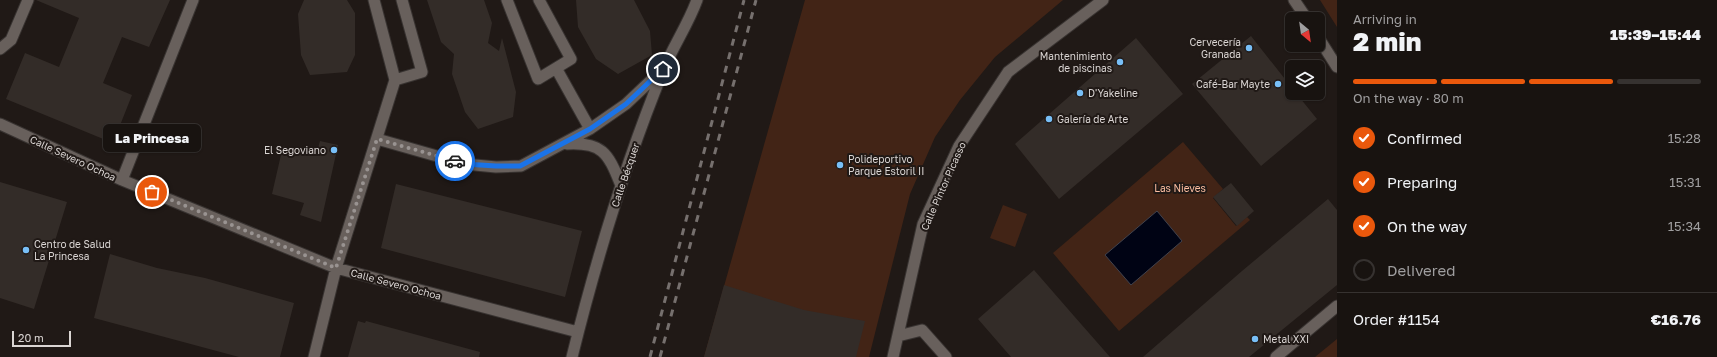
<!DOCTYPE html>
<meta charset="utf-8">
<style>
body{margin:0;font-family:"Golos Text",sans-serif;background:#25201e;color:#f1f3f6;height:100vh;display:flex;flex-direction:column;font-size:15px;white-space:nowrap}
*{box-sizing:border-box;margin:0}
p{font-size:13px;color:#9f9e9f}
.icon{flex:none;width:22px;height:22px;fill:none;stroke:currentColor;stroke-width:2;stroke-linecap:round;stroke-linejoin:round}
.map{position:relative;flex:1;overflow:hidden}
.sheet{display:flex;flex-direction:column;background:#181310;width:380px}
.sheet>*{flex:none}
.needle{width:26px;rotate:151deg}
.controls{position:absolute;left:1285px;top:12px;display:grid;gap:8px}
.controls a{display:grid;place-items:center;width:40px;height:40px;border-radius:6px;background:#181310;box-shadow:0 1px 3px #0004,0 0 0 1px #363230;font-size:20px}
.scale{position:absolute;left:12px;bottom:10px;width:59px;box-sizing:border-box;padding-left:4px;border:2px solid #dad5d3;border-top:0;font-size:11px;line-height:14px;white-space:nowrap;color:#dad5d3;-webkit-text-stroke:3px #201916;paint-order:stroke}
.pin{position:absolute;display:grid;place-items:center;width:34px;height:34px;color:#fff;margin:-17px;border:2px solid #fff;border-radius:50%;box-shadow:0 1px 4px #0007}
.courier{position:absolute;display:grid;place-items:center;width:40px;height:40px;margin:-20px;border:3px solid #1a73e8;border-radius:50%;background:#fff;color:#222;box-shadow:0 1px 5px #0007}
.bubble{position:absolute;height:28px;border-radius:6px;background:#181310;box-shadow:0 1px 3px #0004,0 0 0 1px #363230;font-size:13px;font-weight:800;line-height:28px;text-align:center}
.summary em{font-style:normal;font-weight:800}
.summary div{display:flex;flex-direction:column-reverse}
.summary{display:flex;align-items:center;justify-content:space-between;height:68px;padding:0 16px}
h1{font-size:26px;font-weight:800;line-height:30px}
.bar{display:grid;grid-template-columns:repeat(4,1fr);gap:6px 4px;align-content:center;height:48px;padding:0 16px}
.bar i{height:5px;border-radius:3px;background:#363230}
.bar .active{background:#ea580c}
.bar p{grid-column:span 4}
.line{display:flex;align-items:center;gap:10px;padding:0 16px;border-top:1px solid #363230}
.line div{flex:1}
ol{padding:0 16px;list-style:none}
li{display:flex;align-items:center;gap:12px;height:44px}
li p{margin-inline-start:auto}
li .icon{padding:4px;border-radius:50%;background:#ea580c;color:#fff;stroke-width:4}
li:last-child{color:#9f9e9f}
li i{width:22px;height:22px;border:2px solid #363230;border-radius:50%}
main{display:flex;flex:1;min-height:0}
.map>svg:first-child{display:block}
</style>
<main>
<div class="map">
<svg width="1337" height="357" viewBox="0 0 1337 357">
<rect width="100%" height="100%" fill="#201916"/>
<path fill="#422416" d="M805 0H1063L995 57 960 100 935 137 910 194 869 357H704Z
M1320 0H1337V27Z
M1183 142 1223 189 1213 198 1236 226 1247 217 1250 220 1119 331 1053 253Z
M1003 205 1027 214 1015 247 990 238Z
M1337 339V357H1315Z"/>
<path fill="#000314" stroke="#41424d" d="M1157 211 1182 241 1131 285 1105 255Z"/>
<path fill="#332c28" d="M36 0H170L149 47 122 37 103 83 132 95 113 143 6 99 25 53 59 67 79 18Z
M304 0H347L355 13V55L347 72 310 75 301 55 298 14Z
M427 0H484L492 23 488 43 499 51 502 38 516 92 513 117 478 129 465 112 452 74 454 54 441 42Z
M576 0H634L650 31 652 55 618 74 596 59 578 27Z
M1251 36 1292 88V93H1296L1317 119 1261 166 1192 84Z
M1136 38 1183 94 1059 199 1015 144Z
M320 141 338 145 321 222 300 215 304 203 272 194 283 146 316 155Z
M0 182 67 202 34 309 0 298Z
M1231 183 1254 211 1237 226 1213 197Z
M396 184 582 231 565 297 381 248Z
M1328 199 1337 210V285L1249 357H1143L1242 271Z
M110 254 157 268 205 278 294 303 280 357H239L94 318Z
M1034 270 1074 316 1110 357H1011L978 319Z
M724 285 804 310 865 321 856 357H704Z
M358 321 365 323 366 321 480 352 479 357H348Z"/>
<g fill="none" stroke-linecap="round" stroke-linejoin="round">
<g stroke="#383331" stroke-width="13">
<path id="minor" d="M507 0 538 79 571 59 539 0
M1294 0 1307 19
M1318 37 1337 67
M0 49 11 40 28 0
M556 68 590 129
M395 80 422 72 402 0
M0 124 122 180 336 268 578 332
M377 139 465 164 496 167 521 166 590 129 626 104 661 71
M567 144C602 142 608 153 620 183
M122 180 193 0
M898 336 922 330 946 357
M314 357 336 268 395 80 374 0
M572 357C596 260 625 164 663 71 673 46 688 25 697 0
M893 357 923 224 959 146 1008 72 1103 0
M1276 357 1337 306"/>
</g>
<use href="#minor" stroke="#68605c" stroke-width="11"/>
<path stroke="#76706e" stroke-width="3" stroke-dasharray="7 7" stroke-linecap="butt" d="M650 357 744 0
M660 357 756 0"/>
</g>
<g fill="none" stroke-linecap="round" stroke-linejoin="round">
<path stroke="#999391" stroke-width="4" stroke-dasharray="0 7.2" d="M152 192 336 268 377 139 455 161"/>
<path stroke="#1a73e8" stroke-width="5" d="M455 161 464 164 496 166H520L590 129 626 104 663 69"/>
</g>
<g fill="#78bff7" stroke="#201916" stroke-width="1.5">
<circle cx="1249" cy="48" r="4"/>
<circle cx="1120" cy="62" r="4"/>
<circle cx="1278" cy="84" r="4"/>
<circle cx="1080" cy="93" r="4"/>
<circle cx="1049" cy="119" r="4"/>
<circle cx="334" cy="150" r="4"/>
<circle cx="840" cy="165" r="4"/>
<circle cx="26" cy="250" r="4"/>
<circle cx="1255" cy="339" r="4"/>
</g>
<g text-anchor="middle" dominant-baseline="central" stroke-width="4" stroke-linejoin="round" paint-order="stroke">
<g font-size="10" fill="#dad5d3" stroke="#201916" text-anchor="start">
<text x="1241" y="42" text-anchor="end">Cervecería<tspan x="1241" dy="12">Granada</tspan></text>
<text x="1112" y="56" text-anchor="end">Mantenimiento<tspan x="1112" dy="12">de piscinas</tspan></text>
<text x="1270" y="84" text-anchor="end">Café-Bar Mayte</text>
<text x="1088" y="93">D'Yakeline</text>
<text x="1057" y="119">Galería de Arte</text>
<text x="326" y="150" text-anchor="end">El Segoviano</text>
<text x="848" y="159">Polideportivo<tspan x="848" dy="12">Parque Estoril II</tspan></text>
<text x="34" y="244">Centro de Salud<tspan x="34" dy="12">La Princesa</tspan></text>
<text x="1263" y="339">Metal XXI</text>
</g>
<g font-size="10" fill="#dad5d3" stroke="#201916">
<text transform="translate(73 158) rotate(25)">Calle Severo Ochoa</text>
<text transform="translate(625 175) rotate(-71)">Calle Bécquer</text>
<text transform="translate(943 186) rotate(-66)">Calle Pintor Picasso</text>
<text transform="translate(396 284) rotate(15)">Calle Severo Ochoa</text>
</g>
<g font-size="10" fill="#fcbda0" stroke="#201916">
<text x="1180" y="188">Las Nieves</text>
</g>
</g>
</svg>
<div class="controls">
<a><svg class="needle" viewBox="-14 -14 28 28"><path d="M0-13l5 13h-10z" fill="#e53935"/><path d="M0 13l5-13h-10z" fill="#9f9e9f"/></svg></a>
<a><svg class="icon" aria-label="layers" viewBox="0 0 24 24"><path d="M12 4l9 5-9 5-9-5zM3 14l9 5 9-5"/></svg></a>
</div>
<div class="scale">20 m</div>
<div class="pin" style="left:152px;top:192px;background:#ea580c"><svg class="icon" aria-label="bag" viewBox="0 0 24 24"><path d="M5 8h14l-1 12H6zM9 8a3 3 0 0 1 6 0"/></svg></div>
<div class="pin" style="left:663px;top:69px;background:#1f2937"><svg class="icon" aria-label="home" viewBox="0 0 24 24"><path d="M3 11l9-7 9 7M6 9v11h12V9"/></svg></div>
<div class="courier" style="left:455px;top:161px"><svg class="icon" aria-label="car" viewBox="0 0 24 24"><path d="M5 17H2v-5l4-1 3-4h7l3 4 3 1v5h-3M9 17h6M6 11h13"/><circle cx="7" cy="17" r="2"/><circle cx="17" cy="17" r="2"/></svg></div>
<div class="bubble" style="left:103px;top:124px;width:98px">La Princesa</div>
</div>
<section class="sheet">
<div class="summary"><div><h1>2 min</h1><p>Arriving in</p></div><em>15:39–15:44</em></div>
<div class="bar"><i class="active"></i><i class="active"></i><i class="active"></i><i></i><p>On the way · 80 m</p></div>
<ol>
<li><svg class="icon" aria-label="check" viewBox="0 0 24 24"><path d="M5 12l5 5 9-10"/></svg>Confirmed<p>15:28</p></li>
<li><svg class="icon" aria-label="check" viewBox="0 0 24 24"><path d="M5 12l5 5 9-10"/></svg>Preparing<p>15:31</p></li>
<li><svg class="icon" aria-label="check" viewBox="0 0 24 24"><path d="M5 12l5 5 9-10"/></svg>On the way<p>15:34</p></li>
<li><i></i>Delivered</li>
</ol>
<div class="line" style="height:52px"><div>Order #1154</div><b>€16.76</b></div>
</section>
</main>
